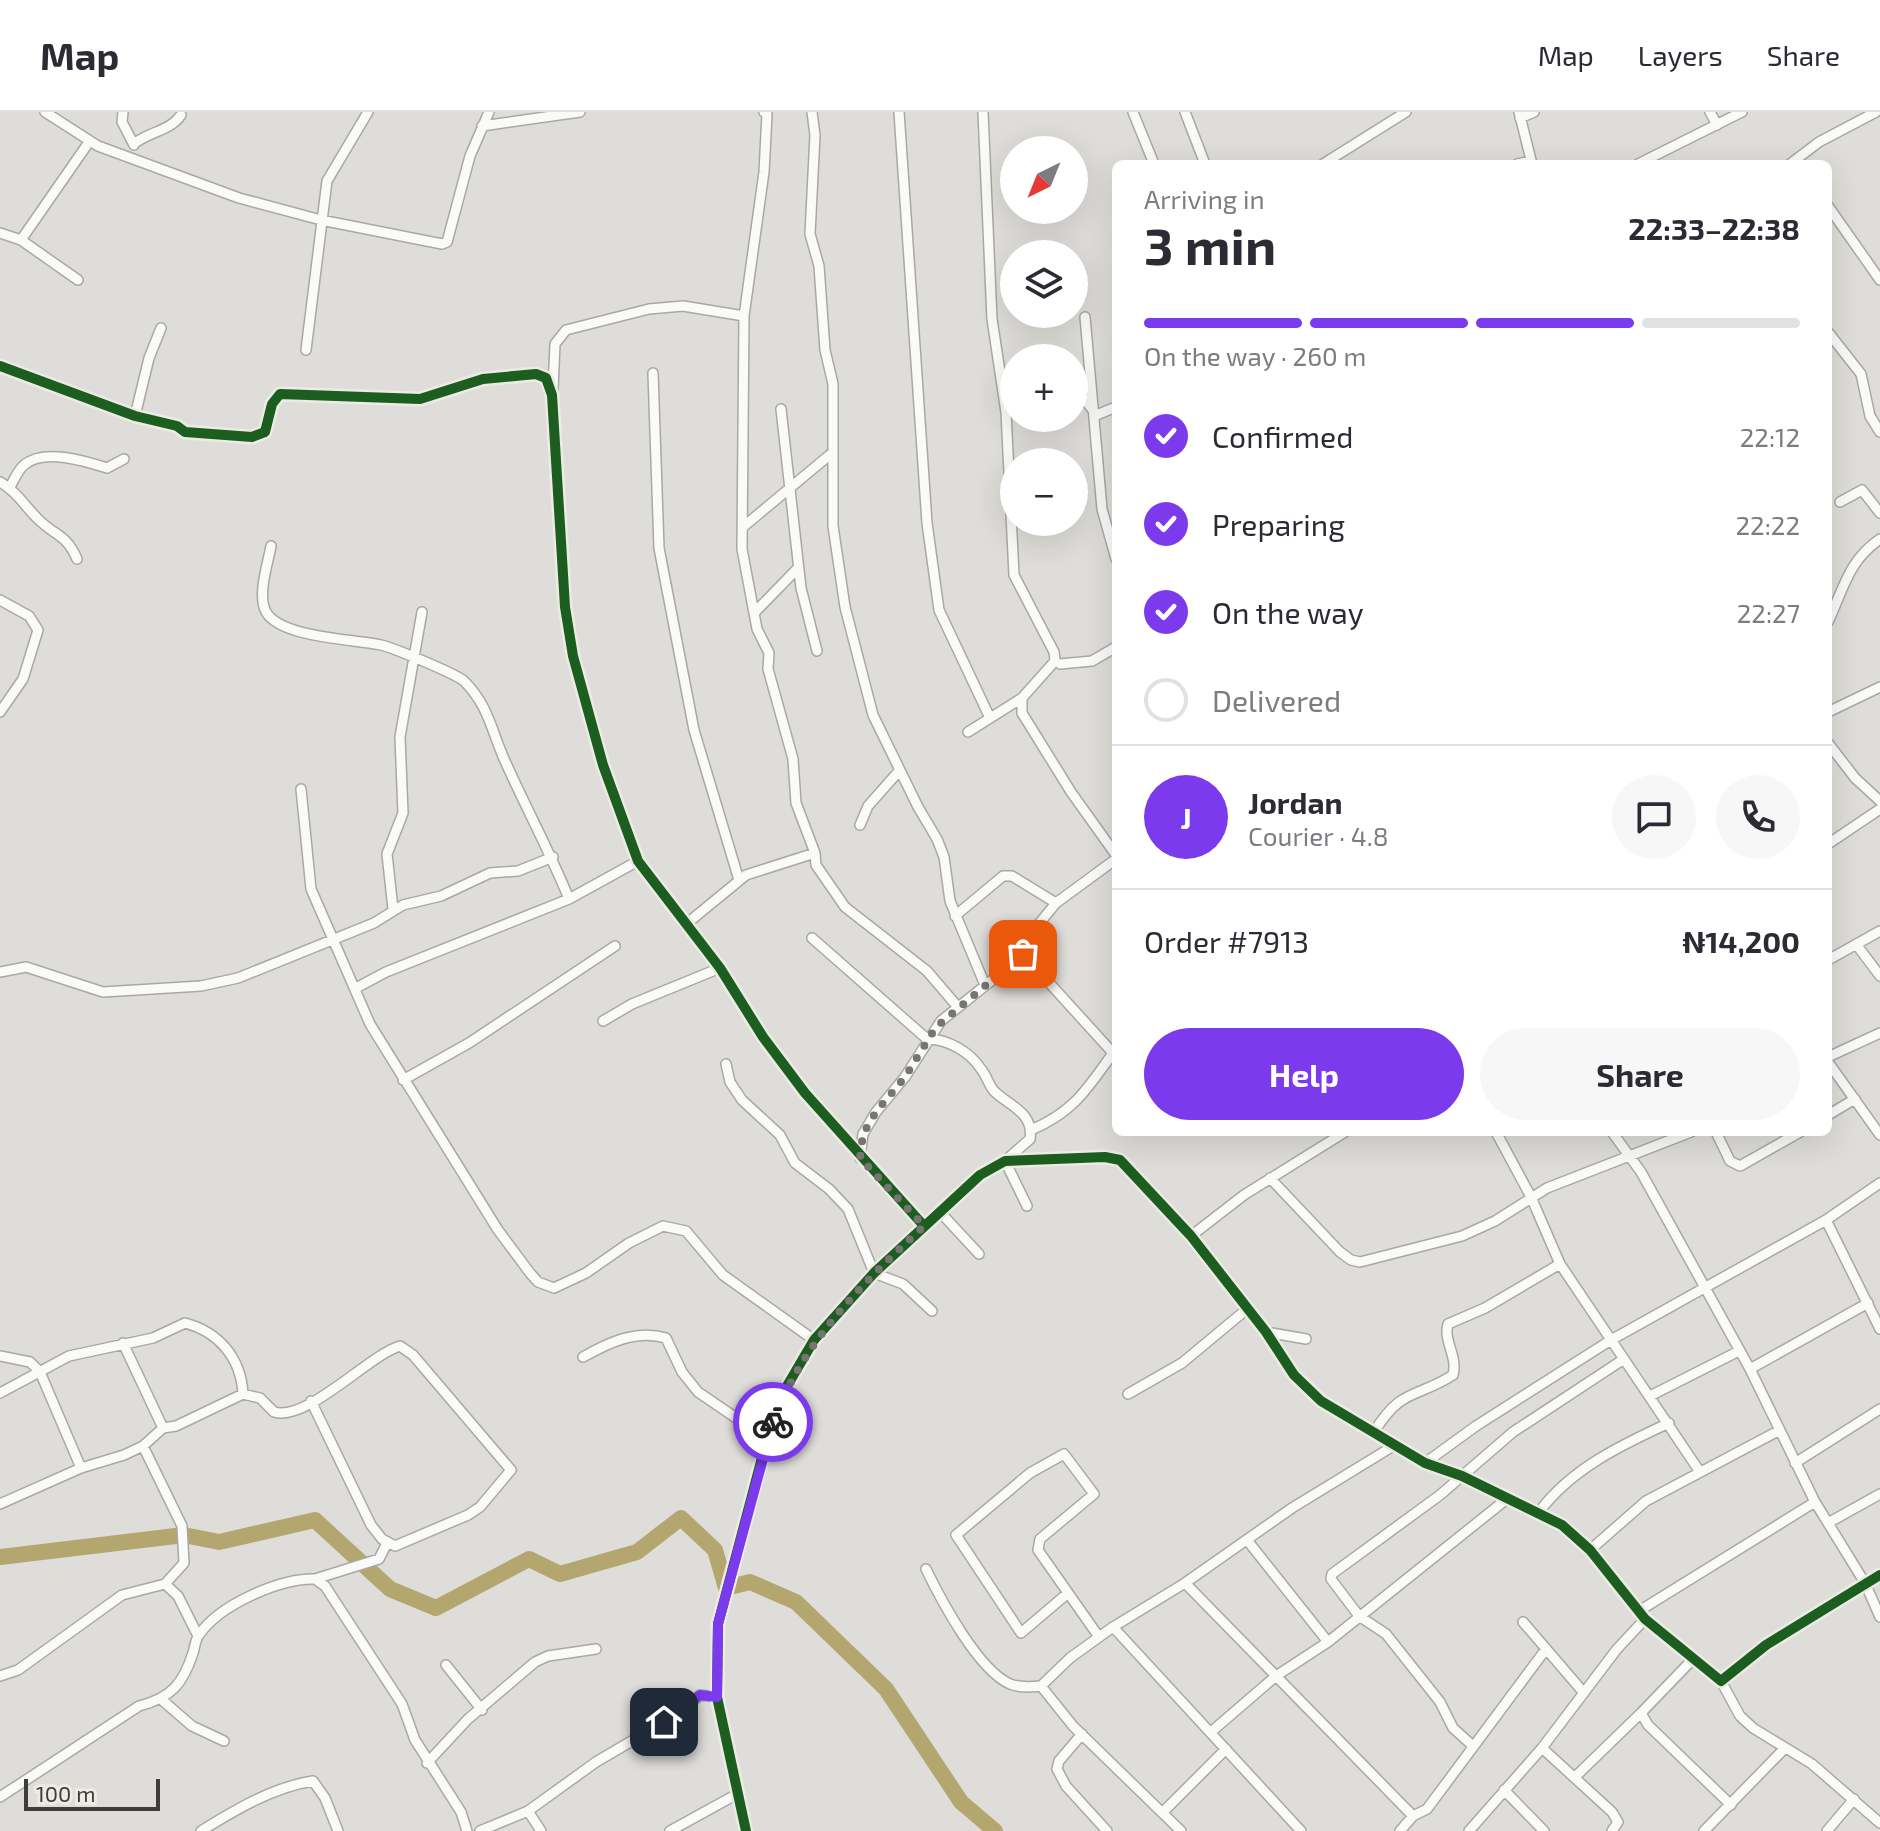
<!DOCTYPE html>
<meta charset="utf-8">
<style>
body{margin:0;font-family:"Exo 2",sans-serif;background:#f7f7f7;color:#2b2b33;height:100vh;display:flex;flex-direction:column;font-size:30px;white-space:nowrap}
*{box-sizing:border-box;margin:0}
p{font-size:26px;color:#7c7c81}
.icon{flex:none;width:44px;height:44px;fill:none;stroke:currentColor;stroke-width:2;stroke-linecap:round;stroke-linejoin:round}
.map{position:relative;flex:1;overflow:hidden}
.sheet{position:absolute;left:1112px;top:48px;width:720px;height:976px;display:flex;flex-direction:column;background:#fff;border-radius:12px;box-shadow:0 8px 32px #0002}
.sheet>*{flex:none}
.needle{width:52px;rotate:223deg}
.tools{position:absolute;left:1000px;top:24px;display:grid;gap:16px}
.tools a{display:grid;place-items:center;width:88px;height:88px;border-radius:50%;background:#fff;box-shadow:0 8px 32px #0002;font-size:40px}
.scale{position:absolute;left:24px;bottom:20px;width:136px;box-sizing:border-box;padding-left:8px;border:4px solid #3e3d3a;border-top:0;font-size:22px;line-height:28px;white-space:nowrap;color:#3e3d3a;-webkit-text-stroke:6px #edebe4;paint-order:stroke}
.pin{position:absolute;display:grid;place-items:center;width:68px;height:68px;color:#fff;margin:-34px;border-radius:16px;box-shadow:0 4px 12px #0006}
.courier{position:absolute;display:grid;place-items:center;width:80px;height:80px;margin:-40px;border:6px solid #7c3aed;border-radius:50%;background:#fff;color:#222;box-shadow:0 2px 10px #0007}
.overview em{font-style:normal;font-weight:700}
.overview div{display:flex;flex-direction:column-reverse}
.overview{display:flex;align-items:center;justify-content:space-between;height:136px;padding:0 32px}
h1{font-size:52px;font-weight:700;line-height:60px}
.bar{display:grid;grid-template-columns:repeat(4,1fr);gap:12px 8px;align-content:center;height:96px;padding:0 32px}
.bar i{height:10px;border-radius:6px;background:#e1e1e2}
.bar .current{background:#7c3aed}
.bar p{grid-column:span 4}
.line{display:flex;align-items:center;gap:20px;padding:0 32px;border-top:2px solid #e1e1e2}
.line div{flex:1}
.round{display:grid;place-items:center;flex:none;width:84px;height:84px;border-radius:42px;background:#f7f7f7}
ol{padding:0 32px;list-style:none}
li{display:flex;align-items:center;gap:24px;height:88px}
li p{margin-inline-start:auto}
li .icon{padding:8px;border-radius:50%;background:#7c3aed;color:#fff;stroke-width:4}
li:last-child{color:#7c7c81}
li i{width:44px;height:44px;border:4px solid #e1e1e2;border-radius:50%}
.button{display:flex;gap:16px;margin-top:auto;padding:16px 32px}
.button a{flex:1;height:92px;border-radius:48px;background:#7c3aed;color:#fff;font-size:32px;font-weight:700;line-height:92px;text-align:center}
.button a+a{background:#f7f7f7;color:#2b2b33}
header{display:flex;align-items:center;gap:48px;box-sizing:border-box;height:112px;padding:0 40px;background:#fff;border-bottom:2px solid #e1e1e2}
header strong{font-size:38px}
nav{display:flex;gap:44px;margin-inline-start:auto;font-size:28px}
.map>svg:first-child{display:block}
</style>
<header>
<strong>Map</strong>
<nav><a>Map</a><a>Layers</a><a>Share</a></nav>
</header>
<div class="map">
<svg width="1880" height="1719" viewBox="0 0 1880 1719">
<rect width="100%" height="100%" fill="#deddd9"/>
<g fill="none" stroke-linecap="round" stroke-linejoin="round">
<path stroke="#b4a66f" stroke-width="16" d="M0 1445 184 1423 219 1430 315 1408 390 1477 436 1496 529 1447 560 1462 637 1440 681 1406 715 1438 726 1476 750 1470 796 1490 886 1577 961 1690 995 1719"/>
<g stroke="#a9a8a5" stroke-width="12">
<path id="street" d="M45 0 98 34 239 86 321 108 442 132 447 130 470 44 489 0
M123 0 122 10 134 33
M764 0 767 2 764 60 744 204 742 437 757 517 769 541 768 557 793 647 796 691 815 741 816 753 845 795 927 859 957 894
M812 0 815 23 810 122 819 154 825 238 833 272V414L845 495 873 603 918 695 937 727 944 745 950 789 985 873
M899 0 927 411 939 498 990 606
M1133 0 1154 52
M1185 0 1205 52
M1519 0 1532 52
M1710 0 1717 13
M1520 6 1534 0
M482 14 580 0
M135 31C151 19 170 19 181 3
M1323 52 1406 0
M1517 52 1531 49
M1638 52 1742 0
M1790 52 1819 30 1876 0
M1828 94 1880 168
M0 121 21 128 78 168
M21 128 89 30
M1085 205 1102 397 1116 447
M1828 220 1861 262 1870 304 1880 320
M306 238 327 69 368 0
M0 254 135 304 177 314 185 320 252 325 265 320 272 292 280 282 420 287 483 267 536 262 546 266 552 283 565 495 573 544 603 653 638 749 720 856 763 925 805 981 924 1114
M653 261 659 436 694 618 739 768
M553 277 555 232 566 218 649 197 683 194 744 204
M1074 286 1085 288 1092 297
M781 297 801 476 817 539
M135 304 149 246 161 216
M1094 304 1116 295
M0 370C17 380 24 393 37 406 54 424 66 421 77 447
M10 375C14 368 18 358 24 353 44 336 85 349 107 356L124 347
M1840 390 1862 378 1880 401
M743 415 832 341
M271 434C268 451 257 483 266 500 281 526 354 527 381 533 394 536 456 562 464 569 489 594 491 618 505 649 526 696 550 740 569 787
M0 488 29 504 38 518 23 567 0 600
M754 501 798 456
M1828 510C1844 476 1848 449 1880 427
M1060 552 1092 549 1116 535
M1022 586V601L1071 680 1116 743
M1828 600 1880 575
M968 620 1022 586 1055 549 1054 540 1014 463 1006 300 992 207 983 0
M1828 631 1855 666 1880 689
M301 677 311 777 370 912 498 1118 530 1161 538 1170 554 1176 586 1161 629 1131 663 1114 686 1119 723 1163 814 1228
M860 713 868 694 899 659
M1828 732 1880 697
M393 797 387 742 403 701 400 625 422 500
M955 804 1003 764H1012L1056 791
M685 813 746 763 815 741
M812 826 927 927C948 927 970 940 981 957 987 964 988 972 994 979 1009 994 1034 1000 1030 1027L1005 1049 1027 1094
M1856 832 1880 864
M1023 842 1113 941
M1828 848 1880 819
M0 860 26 855 103 880 201 874 238 866 374 811 403 793 441 784 490 761 518 759 553 745
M356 876 386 860 569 787 638 749
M603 909 632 892 720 856
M1828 945 1880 921
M1828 950 1880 1023
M726 952 730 970 742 988 780 1023 795 1051 829 1077 848 1097 874 1161 903 1172 932 1199
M403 968 469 931 615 834
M1828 1003 1855 987
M1031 1018C1076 999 1088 975 1116 937
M1496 1020 1531 1085 1560 1152 1700 1360
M1612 1020 1641 1060 1750 1257 1815 1390 1865 1471 1880 1505
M1716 1020 1730 1049 1740 1054 1800 1020
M860 1046 863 1022 876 1000 905 965 941 909 1016 849 1038 813 1056 791 1116 747
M1270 1066 1340 1140 1351 1148 1360 1150 1462 1124 1495 1109 1547 1076 1691 1020
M940 1100 979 1142
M1826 1108 1880 1217
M1191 1124 1244 1083 1345 1020
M1266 1220 1306 1227
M123 1231 163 1316
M0 1244 30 1250 40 1260 81 1356
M583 1245C608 1231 636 1217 666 1226L682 1260 698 1280 767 1327
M1750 1257 1868 1191
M0 1281 69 1244 153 1226 185 1211C219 1220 241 1246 243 1282
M1128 1282 1182 1251 1247 1197
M1650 1284 1737 1240
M1374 1320C1402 1275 1415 1287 1453 1263 1458 1244 1443 1229 1448 1212L1485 1196 1560 1152
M1425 1351 1476 1314 1611 1228 1826 1108 1880 1071
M1795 1351 1880 1297
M0 1392 81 1356 124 1343 143 1334 163 1316 176 1314 243 1282 260 1286 274 1300C307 1310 369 1243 400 1234L413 1243 511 1358 480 1395 468 1403 395 1434 382 1427 371 1413 311 1289
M1539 1400C1571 1357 1621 1333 1669 1311
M1828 1411 1880 1382
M1247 1428 1328 1530
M1590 1438 1646 1389 1780 1318
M926 1457C941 1488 978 1558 1010 1572 1020 1576 1031 1575 1041 1574L1070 1546 1113 1515 1185 1471 1292 1396 1395 1333
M315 1467 379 1447 387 1431
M1185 1471 1413 1704
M165 1472 178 1484 198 1524
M1068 1481 1021 1521 956 1423 1030 1361 1064 1342 1094 1382 1040 1427 1038 1438 1099 1525
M1639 1499 1815 1390
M1523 1510 1584 1581
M1113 1515 1301 1719
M1693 1547 1641 1601 1648 1613 1731 1693
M446 1553 482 1598
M0 1564 18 1558 122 1483 165 1472 184 1451 182 1414 143 1334
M1721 1569 1740 1604 1753 1616 1812 1652 1880 1711
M1041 1574 1073 1614 1181 1719
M162 1588 192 1614 224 1629
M1211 1620 1276 1564 1328 1530 1508 1386
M1082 1622 1059 1649 1057 1657 1066 1674 1107 1719
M1473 1634 1453 1616 1440 1590 1386 1522 1359 1504 1331 1467 1332 1462 1440 1383 1513 1320 1624 1247
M1542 1636 1612 1700 1618 1710 1612 1719
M427 1651 468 1607 535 1550 548 1544 596 1537
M1576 1664 1641 1601
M1504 1678 1544 1719
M0 1685 139 1594C171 1586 183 1572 193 1541 195 1535 195 1528 199 1523 219 1493 280 1466 315 1467L325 1474 402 1592 415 1628 461 1700 467 1719
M528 1699 541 1719
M1163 1700 1226 1637
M201 1719C235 1698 273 1675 313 1669L325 1686 338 1719
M480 1719 528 1699 596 1650 681 1600 700 1583 717 1585
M670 1719 739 1681
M746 1719 717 1585 718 1512 767 1327 787 1274 814 1228 874 1161 980 1063 1005 1049 1105 1045 1120 1048 1191 1124 1266 1220 1294 1263 1321 1289 1425 1351 1462 1364 1562 1413 1590 1438 1645 1507 1721 1569 1766 1533 1880 1463
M1400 1719 1413 1704 1427 1697 1546 1537
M1469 1719 1542 1636 1617 1537 1645 1507
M1704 1719 1785 1636
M1827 1719 1854 1687"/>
</g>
<use href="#street" stroke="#fafaf9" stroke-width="9"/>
<g stroke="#edebe4" stroke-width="15">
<path id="cycleway" d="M0 254 135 304 177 314 185 320 252 325 265 320 272 292 280 282 420 287 483 267 536 262 546 266 552 283 565 495 573 544 603 653 638 749 720 856 763 925 805 981 924 1114
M746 1719 717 1585 718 1512 767 1327 787 1274 814 1228 874 1161 980 1063 1005 1049 1105 1045 1120 1048 1191 1124 1266 1220 1294 1263 1321 1289 1425 1351 1462 1364 1562 1413 1590 1438 1645 1507 1721 1569 1766 1533 1880 1463"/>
</g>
<use href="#cycleway" stroke="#1b5e20" stroke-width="10"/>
</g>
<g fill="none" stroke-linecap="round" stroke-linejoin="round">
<path stroke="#767572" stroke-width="8" stroke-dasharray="0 14.4" d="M773 1310C803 1229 862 1172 924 1114L860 1046 863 1022 876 1000 905 965 936 915 1023 842"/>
<path stroke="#7c3aed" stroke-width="10" d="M664 1610 700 1583 717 1585 718 1512 773 1310"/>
</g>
</svg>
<div class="tools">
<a><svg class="needle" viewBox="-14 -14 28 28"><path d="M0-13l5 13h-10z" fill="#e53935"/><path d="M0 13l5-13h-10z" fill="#7c7c81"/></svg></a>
<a><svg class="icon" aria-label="layers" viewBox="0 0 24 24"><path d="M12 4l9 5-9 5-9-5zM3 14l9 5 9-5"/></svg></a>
<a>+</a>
<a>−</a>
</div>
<div class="scale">100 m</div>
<div class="pin" style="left:1023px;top:842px;background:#ea580c"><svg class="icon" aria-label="bag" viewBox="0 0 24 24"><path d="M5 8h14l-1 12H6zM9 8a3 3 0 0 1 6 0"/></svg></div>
<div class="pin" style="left:664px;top:1610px;background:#1f2937"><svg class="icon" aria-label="home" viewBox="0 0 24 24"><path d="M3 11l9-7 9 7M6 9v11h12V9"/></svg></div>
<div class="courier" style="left:773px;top:1310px"><svg class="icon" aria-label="bike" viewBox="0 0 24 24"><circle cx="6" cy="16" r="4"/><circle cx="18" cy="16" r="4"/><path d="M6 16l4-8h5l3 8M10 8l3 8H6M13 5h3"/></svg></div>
<section class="sheet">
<div class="overview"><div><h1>3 min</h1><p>Arriving in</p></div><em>22:33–22:38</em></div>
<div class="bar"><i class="current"></i><i class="current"></i><i class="current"></i><i></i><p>On the way · 260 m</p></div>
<ol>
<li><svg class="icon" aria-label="check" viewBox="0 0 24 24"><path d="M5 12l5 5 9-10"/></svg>Confirmed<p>22:12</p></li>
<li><svg class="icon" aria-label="check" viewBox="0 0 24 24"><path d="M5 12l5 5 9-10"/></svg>Preparing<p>22:22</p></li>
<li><svg class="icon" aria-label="check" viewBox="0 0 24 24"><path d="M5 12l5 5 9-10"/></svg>On the way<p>22:27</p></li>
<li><i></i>Delivered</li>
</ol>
<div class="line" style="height:144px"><b class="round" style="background:#7c3aed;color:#fff">J</b><div><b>Jordan</b><p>Courier · 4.8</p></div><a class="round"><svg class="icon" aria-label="chat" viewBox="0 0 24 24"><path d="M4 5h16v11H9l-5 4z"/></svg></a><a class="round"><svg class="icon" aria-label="phone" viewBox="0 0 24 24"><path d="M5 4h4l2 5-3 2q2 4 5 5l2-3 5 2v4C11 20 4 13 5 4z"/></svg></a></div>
<div class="line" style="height:104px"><div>Order #7913</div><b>₦14,200</b></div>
<div class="button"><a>Help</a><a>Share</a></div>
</section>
</div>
